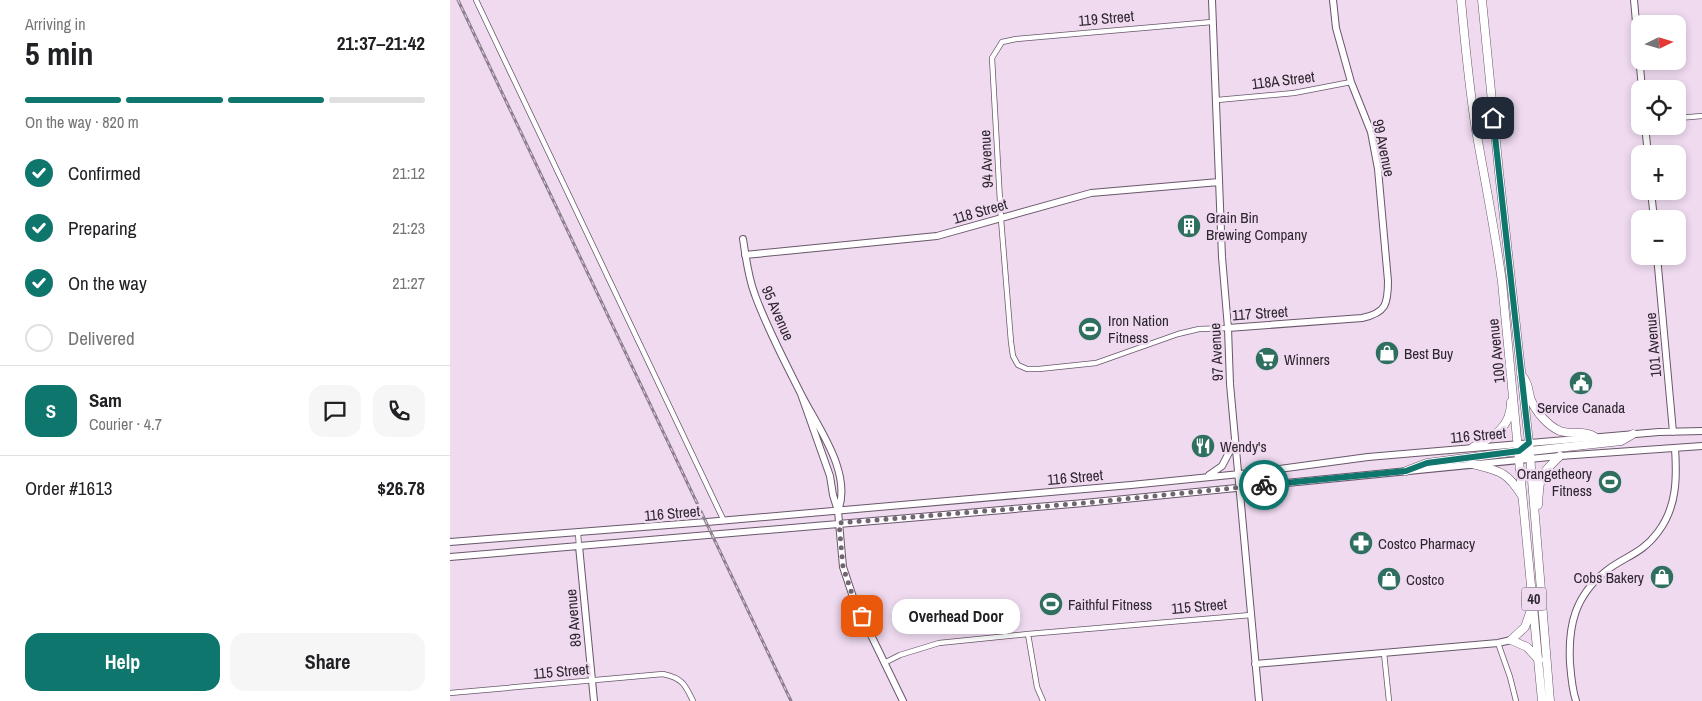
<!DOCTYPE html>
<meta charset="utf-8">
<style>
body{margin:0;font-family:"Archivo Narrow",sans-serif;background:#f6f6f6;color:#202124;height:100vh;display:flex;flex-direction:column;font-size:19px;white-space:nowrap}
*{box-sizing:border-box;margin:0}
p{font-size:16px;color:#757577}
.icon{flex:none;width:28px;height:28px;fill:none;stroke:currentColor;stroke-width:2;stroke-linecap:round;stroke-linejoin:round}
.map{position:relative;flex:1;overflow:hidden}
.side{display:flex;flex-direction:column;background:#fff;width:450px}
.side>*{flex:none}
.needle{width:32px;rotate:85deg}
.fabs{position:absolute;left:1181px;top:15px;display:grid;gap:10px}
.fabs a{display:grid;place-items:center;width:55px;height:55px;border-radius:10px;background:#fff;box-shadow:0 2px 8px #0003;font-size:25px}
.pin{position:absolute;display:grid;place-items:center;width:42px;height:42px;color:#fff;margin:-21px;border-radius:10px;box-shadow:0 2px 8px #0006}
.courier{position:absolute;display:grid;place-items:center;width:50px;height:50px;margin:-25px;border:4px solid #0f766e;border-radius:50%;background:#fff;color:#222;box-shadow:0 1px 6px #0007}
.bubble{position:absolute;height:35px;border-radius:15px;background:#fff;box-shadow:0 2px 8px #0003;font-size:16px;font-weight:700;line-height:35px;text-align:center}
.head em{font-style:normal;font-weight:700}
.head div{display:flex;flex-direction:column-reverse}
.head{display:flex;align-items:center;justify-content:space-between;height:85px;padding:0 25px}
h1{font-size:32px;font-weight:700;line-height:38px}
.bar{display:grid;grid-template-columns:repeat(4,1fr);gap:8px 5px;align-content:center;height:60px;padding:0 25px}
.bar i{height:6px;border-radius:4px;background:#e0e0e0}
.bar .current{background:#0f766e}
.bar p{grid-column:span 4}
.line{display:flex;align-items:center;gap:12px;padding:0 25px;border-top:1px solid #e0e0e0}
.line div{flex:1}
.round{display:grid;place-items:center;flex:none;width:52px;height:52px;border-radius:15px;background:#f6f6f6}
ol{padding:0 25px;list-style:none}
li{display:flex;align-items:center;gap:15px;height:55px}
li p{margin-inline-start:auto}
li .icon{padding:5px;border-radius:50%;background:#0f766e;color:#fff;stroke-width:4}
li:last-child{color:#757577}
li i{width:28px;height:28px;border:2px solid #e0e0e0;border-radius:50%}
.button{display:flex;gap:10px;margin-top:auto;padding:10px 25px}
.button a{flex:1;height:58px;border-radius:15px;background:#0f766e;color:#fff;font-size:20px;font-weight:700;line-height:58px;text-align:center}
.button a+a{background:#f6f6f6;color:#202124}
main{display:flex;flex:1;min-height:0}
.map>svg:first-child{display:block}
</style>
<main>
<section class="side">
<div class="head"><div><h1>5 min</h1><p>Arriving in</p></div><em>21:37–21:42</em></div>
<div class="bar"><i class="current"></i><i class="current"></i><i class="current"></i><i></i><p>On the way · 820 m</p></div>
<ol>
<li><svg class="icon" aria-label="check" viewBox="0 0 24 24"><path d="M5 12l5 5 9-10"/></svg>Confirmed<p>21:12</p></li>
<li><svg class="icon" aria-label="check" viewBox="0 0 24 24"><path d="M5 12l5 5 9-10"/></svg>Preparing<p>21:23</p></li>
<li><svg class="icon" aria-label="check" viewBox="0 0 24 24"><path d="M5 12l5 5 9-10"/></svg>On the way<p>21:27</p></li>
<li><i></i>Delivered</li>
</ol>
<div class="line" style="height:90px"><b class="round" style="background:#0f766e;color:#fff">S</b><div><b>Sam</b><p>Courier · 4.7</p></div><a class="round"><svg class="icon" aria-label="chat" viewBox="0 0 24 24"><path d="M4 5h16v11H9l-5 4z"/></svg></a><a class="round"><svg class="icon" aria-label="phone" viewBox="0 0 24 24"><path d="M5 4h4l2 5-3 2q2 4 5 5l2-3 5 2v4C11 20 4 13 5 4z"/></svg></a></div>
<div class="line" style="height:65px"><div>Order #1613</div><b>$26.78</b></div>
<div class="button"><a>Help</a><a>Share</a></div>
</section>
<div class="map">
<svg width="1252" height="701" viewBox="0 0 1252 701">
<rect width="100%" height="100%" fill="#efdaf0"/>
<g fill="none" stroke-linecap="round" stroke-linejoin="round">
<g stroke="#69576a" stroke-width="6">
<path id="street" d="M26 0 274 521
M762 22 566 39 552 42 542 58 551 219 561 342 563 356 568 365 577 369H589L646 363 728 334 749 329 778 328
M767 100 844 93 901 82
M1228 118 1252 116
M128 533 129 546
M578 634 587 687 593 701
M1048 643 1060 677 1066 701
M934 653 939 701
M434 663 450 655 489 643 578 634 801 615
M0 693 213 674C232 678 235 684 243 701"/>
</g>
<g stroke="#69576a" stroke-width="8">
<path id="secondary" d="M762 0 772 257 778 328 780 384 809 701
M1184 0 1192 89
M1195 126 1198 154
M1201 191 1204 219
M293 239C296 258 298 277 305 295 317 328 334 360 350 392 366 425 403 472 388 511
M295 255 487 236 641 193 769 182
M1207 256 1223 432
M778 328 912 318C936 313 938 304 938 281L928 169 921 132 901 82 886 28 883 0
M351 394 380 476 383 495 388 511 393 567 404 600 453 701
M759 475 772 466 785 441
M0 542 257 522 681 485 800 473 918 457 1209 432 1252 431
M129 546 144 701
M0 557 634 503 1110 456 1252 446
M805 664 1048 643 1061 640
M1126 701C1122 689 1121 676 1120 663 1118 625 1125 596 1156 571 1175 556 1192 554 1208 532 1227 507 1227 478 1225 448"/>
</g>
<g stroke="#69576a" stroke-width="9">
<path id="primary" d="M1011 0C1015 43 1019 87 1026 130 1035 181 1045 231 1052 282L1092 701
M1032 0 1049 172 1079 443 1100 701
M1071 374C1080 386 1077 388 1081 400 1086 412 1098 426 1110 431 1122 435 1135 430 1145 437
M1023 447C1043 437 1061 428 1061 402
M1076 455 1080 451 1171 441 1183 434
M1022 464C1049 471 1057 471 1072 496
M956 471 977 463 1069 451 1072 449
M1088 505C1090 475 1088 477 1110 456
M1061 640 1075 627 1082 607
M1061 640 1077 647 1089 660"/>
</g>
<use href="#street" stroke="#fff" stroke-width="4.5"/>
<use href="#secondary" stroke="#fff" stroke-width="6"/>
<use href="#primary" stroke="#fff" stroke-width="8"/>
<g stroke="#8c7e8d" stroke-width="3">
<path id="rail" d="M8 0 341 701"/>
</g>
<use href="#rail" stroke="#efdaf0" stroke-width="1" stroke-dasharray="4" stroke-linecap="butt"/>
</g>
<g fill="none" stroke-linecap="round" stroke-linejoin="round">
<path stroke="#726572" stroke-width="5" stroke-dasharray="0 9" d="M412 616 404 600 393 567 389 523 634 503 814 485"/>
<path stroke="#0f766e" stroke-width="6" d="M814 485 956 471 977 463 1069 451 1079 443 1043 118"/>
</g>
<defs>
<g id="building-disc" transform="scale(1.25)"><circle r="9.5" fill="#2e6f5f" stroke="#efdaf0"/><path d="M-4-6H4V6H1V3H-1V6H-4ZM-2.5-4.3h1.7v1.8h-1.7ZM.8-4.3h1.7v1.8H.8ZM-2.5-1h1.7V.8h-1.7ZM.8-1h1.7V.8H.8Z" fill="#fff"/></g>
<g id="stadium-disc" transform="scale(1.25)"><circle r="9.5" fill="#2e6f5f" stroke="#efdaf0"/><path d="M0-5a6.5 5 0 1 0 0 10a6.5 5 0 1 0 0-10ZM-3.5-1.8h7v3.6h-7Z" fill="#fff"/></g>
<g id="shop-disc" transform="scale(1.25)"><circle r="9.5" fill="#2e6f5f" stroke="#efdaf0"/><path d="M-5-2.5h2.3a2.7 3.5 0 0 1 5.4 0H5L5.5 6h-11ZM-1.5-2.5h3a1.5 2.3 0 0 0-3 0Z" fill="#fff"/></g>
<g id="supermarket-disc" transform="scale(1.25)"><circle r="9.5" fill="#2e6f5f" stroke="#efdaf0"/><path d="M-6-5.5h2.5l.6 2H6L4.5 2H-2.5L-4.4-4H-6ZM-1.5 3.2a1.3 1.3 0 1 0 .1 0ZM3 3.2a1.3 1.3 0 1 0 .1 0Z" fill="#fff"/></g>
<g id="civic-disc" transform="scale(1.25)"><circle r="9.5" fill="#2e6f5f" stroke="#efdaf0"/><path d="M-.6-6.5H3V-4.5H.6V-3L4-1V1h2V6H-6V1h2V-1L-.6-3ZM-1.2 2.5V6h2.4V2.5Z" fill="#fff"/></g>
<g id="restaurant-disc" transform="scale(1.25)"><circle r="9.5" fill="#2e6f5f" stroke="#efdaf0"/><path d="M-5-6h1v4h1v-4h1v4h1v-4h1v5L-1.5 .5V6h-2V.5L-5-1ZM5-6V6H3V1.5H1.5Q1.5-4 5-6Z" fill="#fff"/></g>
<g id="pharmacy-disc" transform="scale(1.25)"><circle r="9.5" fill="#2e6f5f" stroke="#efdaf0"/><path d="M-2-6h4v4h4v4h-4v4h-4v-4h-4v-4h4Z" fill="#fff"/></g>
</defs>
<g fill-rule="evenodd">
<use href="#building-disc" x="739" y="226"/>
<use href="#stadium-disc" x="640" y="329"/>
<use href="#shop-disc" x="937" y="353"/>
<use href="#supermarket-disc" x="817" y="359"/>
<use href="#civic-disc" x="1131" y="383"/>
<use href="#restaurant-disc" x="753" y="446"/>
<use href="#stadium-disc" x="1160" y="482"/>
<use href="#pharmacy-disc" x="911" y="543"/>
<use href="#shop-disc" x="1212" y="577"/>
<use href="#shop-disc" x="939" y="579"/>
<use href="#stadium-disc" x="601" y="604"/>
</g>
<g text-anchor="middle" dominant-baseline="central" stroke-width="4.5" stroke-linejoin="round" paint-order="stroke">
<rect fill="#efdaf0" stroke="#685c68" stroke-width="1" x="1071.5" y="587.5" width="25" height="23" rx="4"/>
<g font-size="14" font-weight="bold" fill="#2e262e">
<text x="1084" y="599">40</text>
</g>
<g font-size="15" fill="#2e262e" stroke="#efdaf0">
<text transform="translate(656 18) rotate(-5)">119 Street</text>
<text transform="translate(833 80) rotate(-7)">118A Street</text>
<text transform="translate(934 148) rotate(78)">99 Avenue</text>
<text transform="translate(536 159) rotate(-93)">94 Avenue</text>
<text transform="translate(530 211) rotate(-16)">118 Street</text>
<text transform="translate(328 313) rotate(66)">95 Avenue</text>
<text transform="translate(810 313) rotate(-4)">117 Street</text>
<text transform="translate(1203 345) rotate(-95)">101 Avenue</text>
<text transform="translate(1046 351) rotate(-96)">100 Avenue</text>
<text transform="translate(766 352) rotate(-93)">97 Avenue</text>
<text transform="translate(1028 435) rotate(-5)">116 Street</text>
<text transform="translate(625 477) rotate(-5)">116 Street</text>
<text transform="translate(222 513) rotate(-5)">116 Street</text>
<text transform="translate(749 606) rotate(-5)">115 Street</text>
<text transform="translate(123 618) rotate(-95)">89 Avenue</text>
<text transform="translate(111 671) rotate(-5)">115 Street</text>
</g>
<g font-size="15" fill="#2e262e" stroke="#efdaf0" text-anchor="start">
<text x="756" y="217">Grain Bin<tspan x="756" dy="17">Brewing Company</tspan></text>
<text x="658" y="320">Iron Nation<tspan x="658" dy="17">Fitness</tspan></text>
<text x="954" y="353">Best Buy</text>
<text x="834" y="359">Winners</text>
<text x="1131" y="407" text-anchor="middle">Service Canada</text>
<text x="770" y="446">Wendy's</text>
<text x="1142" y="473" text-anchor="end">Orangetheory<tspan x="1142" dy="17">Fitness</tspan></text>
<text x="928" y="543">Costco Pharmacy</text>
<text x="1194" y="577" text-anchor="end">Cobs Bakery</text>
<text x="956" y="579">Costco</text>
<text x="618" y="604">Faithful Fitness</text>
</g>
</g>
</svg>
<div class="fabs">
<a><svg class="needle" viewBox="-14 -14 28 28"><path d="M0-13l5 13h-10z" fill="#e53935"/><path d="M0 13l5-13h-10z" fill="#757577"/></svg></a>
<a><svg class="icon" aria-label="locate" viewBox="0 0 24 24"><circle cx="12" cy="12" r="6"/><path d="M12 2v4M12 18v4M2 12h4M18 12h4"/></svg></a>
<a>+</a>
<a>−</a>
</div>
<div class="pin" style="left:412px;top:616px;background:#ea580c"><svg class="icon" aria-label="bag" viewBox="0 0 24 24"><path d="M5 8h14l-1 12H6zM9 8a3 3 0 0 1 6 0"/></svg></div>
<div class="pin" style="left:1043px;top:118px;background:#1f2937"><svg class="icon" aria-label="home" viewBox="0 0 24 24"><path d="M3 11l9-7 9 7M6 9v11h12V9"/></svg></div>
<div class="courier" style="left:814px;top:485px"><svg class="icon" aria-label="bike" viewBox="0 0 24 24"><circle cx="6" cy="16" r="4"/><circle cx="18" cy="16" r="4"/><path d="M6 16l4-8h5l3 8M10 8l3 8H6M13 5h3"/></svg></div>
<div class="bubble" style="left:442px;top:599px;width:128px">Overhead Door</div>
</div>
</main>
